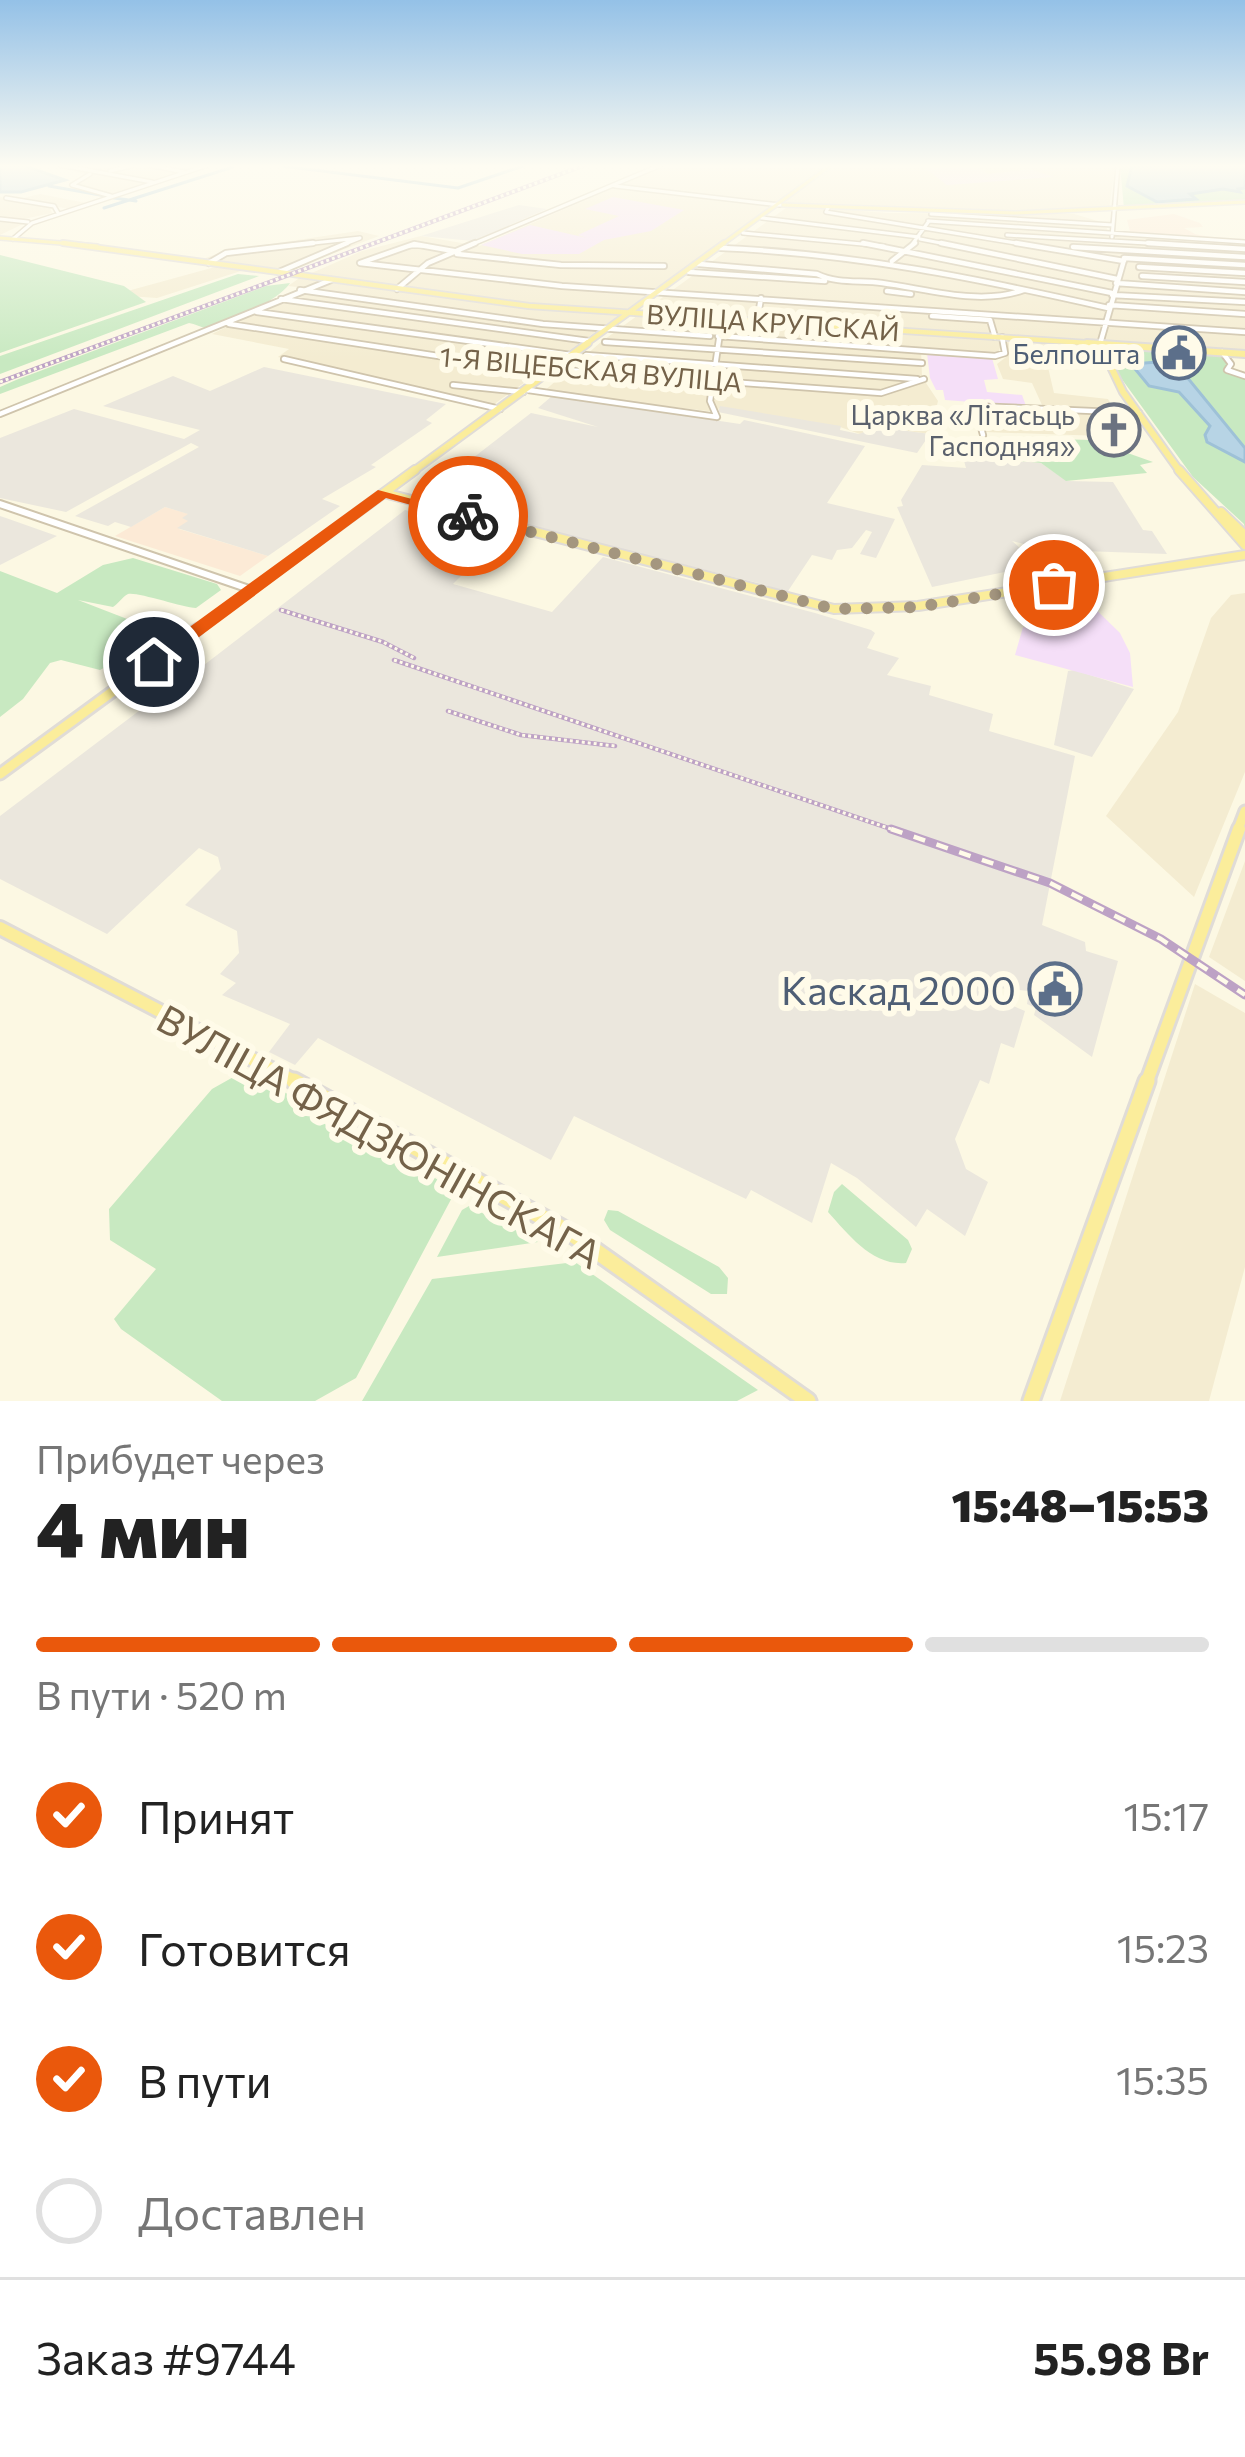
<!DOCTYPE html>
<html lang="ru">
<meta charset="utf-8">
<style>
body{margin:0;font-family:Commissioner,sans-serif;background:#f2f2f2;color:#222;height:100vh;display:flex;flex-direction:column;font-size:45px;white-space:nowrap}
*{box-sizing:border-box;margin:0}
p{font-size:39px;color:#767676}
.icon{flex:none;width:66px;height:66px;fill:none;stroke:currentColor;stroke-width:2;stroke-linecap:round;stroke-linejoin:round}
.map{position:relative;height:1401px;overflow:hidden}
.sheet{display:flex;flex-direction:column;background:#fff;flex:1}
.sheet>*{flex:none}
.pin{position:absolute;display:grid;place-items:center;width:102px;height:102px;color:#fff;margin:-51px;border:6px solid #fff;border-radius:50%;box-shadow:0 3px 12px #0007}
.courier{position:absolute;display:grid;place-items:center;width:120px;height:120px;margin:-60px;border:9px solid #ea580c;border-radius:50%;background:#fff;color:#222;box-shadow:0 3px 15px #0007}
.summary em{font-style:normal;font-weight:800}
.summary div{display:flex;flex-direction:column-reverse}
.summary{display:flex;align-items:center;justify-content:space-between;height:204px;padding:0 36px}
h1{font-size:78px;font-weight:800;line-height:90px}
.bar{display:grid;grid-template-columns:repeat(4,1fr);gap:18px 12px;align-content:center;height:144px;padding:0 36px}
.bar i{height:15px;border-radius:9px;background:#e0e0e0}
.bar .on{background:#ea580c}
.bar p{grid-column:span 4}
.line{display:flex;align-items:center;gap:30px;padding:0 36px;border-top:3px solid #e0e0e0}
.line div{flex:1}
ol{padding:0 36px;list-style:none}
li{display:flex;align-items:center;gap:36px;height:132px}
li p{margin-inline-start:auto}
li .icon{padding:12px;border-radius:50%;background:#ea580c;color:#fff;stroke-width:4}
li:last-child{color:#767676}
li i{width:66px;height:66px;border:6px solid #e0e0e0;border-radius:50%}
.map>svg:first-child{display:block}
</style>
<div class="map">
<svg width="1245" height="1401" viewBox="0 0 1245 1401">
<rect width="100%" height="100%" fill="#fcf8e3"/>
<path fill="#f4ecd1" d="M67 165 152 167 203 165 109 195 73 185 86 175 72 171 96 173Z
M667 165H1115L1109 210 997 212 776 203 493 405 278 357 289 349 212 334 306 288 288 286 298 279 362 251 421 236 479 246Z
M40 194 86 203 69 209 49 205 52 213 19 220 25 223 0 235V197L32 203 19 199Z
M790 205 887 213 1074 214 1105 223 1109 234 1116 236 1245 242V353L1003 337 998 355 921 348 922 377 938 401 930 434 877 427 860 434 840 427 719 408 717 412 543 392 601 342Z
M358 231 379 236 277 275 244 270 157 298 113 295 215 267 193 263 224 251Z
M1005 342 1055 345 1065 356 1047 363 1054 393 1108 399 1114 410 1042 405 1032 383 1003 379 997 364 1010 354Z
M976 408 1119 416 1131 437 985 432Z
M1245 593V772L1194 897 1106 816 1178 712 1211 618 1231 595Z
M1245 861V981L1209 957Z
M1195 984 1245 1013V1267L1209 1401H1060Z"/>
<path fill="#fcead6" d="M1174 214 1200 223 1203 227 1184 228 1195 234 1225 240 1131 235 1127 220Z
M165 507 189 514 190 521 179 529 268 556 240 576 115 536Z"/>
<path fill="#ebe7dd" d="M519 205 547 209 473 241 421 236Z
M264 367 446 404 426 420 432 423 371 465 376 467 322 499 340 506 268 556 177 528 188 521 182 518 188 514 165 507 131 527 115 522 108 526 75 516 199 447 191 443 66 512 0 498V438L74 409 184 439 200 430 103 406 173 376 210 391Z
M552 396 740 424 744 420 865 446 827 503 895 519 876 558 860 554 872 532 866 530 852 548 837 550 832 560 812 555 786 594 766 585 420 499 531 413 598 427 538 408Z
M720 406 841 426 840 430 859 434 877 427 930 434 917 453 718 412Z
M963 457 1041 463 1067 481 1113 482 1143 530 1152 531 1167 554 1084 551 1090 565 1053 563 1044 549 1012 541 1039 565 932 587 897 507 903 506 901 500 922 465 966 468Z
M405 510 501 536 453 584 552 612 603 557 815 613 871 630 875 633 867 648 899 658 887 675 931 686 929 695 993 714 989 731 1075 756 1042 925 1085 942 1086 951 1118 961 1092 1057 1034 1015 1036 1008 1027 1004 1029 991 979 986 978 991 1025 1011 1014 1048 1001 1043 989 1084 980 1080 955 1139 966 1169 988 1182 965 1236 927 1209 916 1227 857 1178 831 1163 812 1223 751 1190 746 1199 574 1116 551 1160 318 1038 295 1065 269 1052 290 1024 222 995 236 983 220 974 239 953 237 931 185 905 221 869 218 857 199 848 107 934 0 879V816L160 695 173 699 200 680 204 676 195 672Z
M0 516 6 518 57 536 0 565Z
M1074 670 1134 689 1092 757 1054 745 1068 671Z"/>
<path fill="#f5dff8" d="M921 165H975L988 174 1030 169 1054 177 947 185Z
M613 197 684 210 651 231 604 240 579 254H522L481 245 530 225 587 238 578 235 619 216 585 209Z
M927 353 992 358 998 379 984 380 987 392 1022 395 1026 406 945 400 943 390H936L930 378Z
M1080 594 1120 633 1130 653 1133 687 1015 655 1023 627 1037 630 1046 599Z"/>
<path fill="#c8e9c1" d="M1120 165H1245V201L1124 209Z
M0 255 124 286 146 302 0 353Z
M238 274 259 276 0 374V356Z
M290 283C282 297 225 330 206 328 200 327 195 324 189 323L0 394V387L16 380 266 286Z
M1106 350 1170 351 1174 357 1190 358 1188 352 1219 354 1231 363 1227 368 1245 377V530L1244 524 1193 477 1113 367Z
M1014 438 1091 440 1153 462 1140 465 1147 473 1066 481 1041 463 1021 461Z
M133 558 217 584 221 590 196 608C182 607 135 591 128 594 122 597 119 603 113 607L78 600 166 634 100 670 61 660 50 663 23 699 0 717V571L57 593 103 565Z
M244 1071 303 1102 333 1132 382 1148 456 1190 356 1378 315 1401H222L121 1329 114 1319 156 1269 110 1240 109 1209 212 1089Z
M842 1184 908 1240 912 1249 906 1263C872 1266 849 1235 828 1212L834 1192Z
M469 1206 538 1242 437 1257 462 1210Z
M608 1210 618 1211 719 1267 728 1278 727 1294H711L610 1230 604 1220Z
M575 1262 758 1390 737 1401H362L432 1279Z"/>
<path fill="#b7d4e5" stroke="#9ec1d7" stroke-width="3" d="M0 165H23L65 180 21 192H0Z
M1245 165V188L1238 189 1240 192 1223 189 1190 194 1196 199 1157 202 1127 186 1132 166Z
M1158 362 1178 366 1245 448V462L1207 442 1205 435 1210 426 1179 392 1149 386 1131 364Z"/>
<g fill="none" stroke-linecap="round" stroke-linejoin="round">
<path stroke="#9ec1d7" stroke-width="3" d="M282 166 458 188 526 165
M49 186 106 196
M114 198 136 201
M104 208 233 167"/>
<g stroke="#cfc4ac" stroke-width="6">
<path id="minor-far2" d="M60 165 152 182
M149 165 184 172
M110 171 134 165
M90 174 72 185 111 196
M615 186 780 205
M6 198 54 206 58 213
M828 208 826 212 1034 246
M931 214 1113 225
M762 218 919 237
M0 219 28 222
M928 221 1245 242
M743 233 884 246
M1007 235 1199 246
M1112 237 1118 165
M13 239 32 223 208 165
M920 239 956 246
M286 246 360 238 340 246
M408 246H427
M468 246 661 165
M911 246 929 221"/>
</g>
<g stroke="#cfc4ac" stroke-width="8">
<path id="minor-far1" d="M863 243 1112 293
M941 243 1117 279
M1016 243 1124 261
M1148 243 1245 249
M1073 247 1245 257
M721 248C858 254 975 278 1108 308
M459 252 414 244 360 263 562 286 1245 332
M457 254 561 265 664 266
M1124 258 1245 265
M892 261 915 243
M209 263 226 253 313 243
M699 264 817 274C838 284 859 280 882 283 928 289 979 306 1024 290
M1139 267 1245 273
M279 272 347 243
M689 272 825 281
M1142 276 1245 282
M1116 283 1245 292
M397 289 428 263 475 243
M300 290 543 324 710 336
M887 291 911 294
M1112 295 1245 302
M281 299 589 341
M1109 305 1245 314
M257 312 571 355
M932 316 990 320 995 337
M757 321 761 298
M229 324 497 365 881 393 924 379
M718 336 995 356 1005 353 1002 337
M605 342 922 363
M1100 344 1124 260
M1222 352 1231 364 1227 370 1245 376
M586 355 917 379
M284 359 500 409
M453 385 523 392
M528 390 717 417
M0 414 331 280
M717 417 710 401 722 319
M983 435 975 406 1139 413"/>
</g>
<g stroke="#cfc4ac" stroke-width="10">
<path id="minor" d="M0 504 252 590"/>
</g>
<g stroke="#e0dcd7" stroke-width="6">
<path id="major-far6" d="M783 205 1014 213 1245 202
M0 238 97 246
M720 246 831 165"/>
</g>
<g stroke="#e0dcd7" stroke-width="8">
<path id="major-far5" d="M63 243 529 306 1131 346
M583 346 724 243"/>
</g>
<g stroke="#e0dcd7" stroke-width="10">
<path id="major-far4" d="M1087 343 1245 354
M1100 344 1123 392 1181 473
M411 473 588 343"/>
</g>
<g stroke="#e0dcd7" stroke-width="12">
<path id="major-far3" d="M1179 470 1245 545
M384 493 834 609 918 606 1245 555
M1221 512 1245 535
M194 632 415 470"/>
</g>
<g stroke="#e0dcd7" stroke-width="15">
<path id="major-far2" d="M0 774 198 629
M1237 832 1245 811"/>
</g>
<g stroke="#e0dcd7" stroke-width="18">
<path id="major-far1" d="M0 928 300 1084
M1146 1084 1239 829"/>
</g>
<g stroke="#e0dcd7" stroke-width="21">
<path id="major" d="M294 1081 569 1232 808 1401
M1031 1401 1147 1081"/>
</g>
<use href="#minor-far2" stroke="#fff" stroke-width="3"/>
<use href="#minor-far1" stroke="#fff" stroke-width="4.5"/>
<use href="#minor" stroke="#fff" stroke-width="6"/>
<use href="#major-far6" stroke="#fbed9b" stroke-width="3"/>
<use href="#major-far5" stroke="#fbed9b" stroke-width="4.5"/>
<use href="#major-far4" stroke="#fbed9b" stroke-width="6"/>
<use href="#major-far3" stroke="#fbed9b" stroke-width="8"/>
<use href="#major-far2" stroke="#fbed9b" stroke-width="9"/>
<use href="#major-far1" stroke="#fbed9b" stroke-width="12"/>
<use href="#major" stroke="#fbed9b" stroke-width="15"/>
<g stroke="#bda2c5" stroke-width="4.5">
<path id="rail-far1" d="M0 382 585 165
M281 610 383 642 414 658
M394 660 900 832
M448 711 521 735 615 746"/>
</g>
<g stroke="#bda2c5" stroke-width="9">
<path id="rail" d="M891 829 1050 883 1161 939 1245 995"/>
</g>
<use href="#rail-far1" stroke="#fffbe9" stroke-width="3" stroke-dasharray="3" stroke-linecap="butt"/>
<use href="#rail" stroke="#fffbe9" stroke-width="4.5" stroke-dasharray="12" stroke-linecap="butt"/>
</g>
<linearGradient id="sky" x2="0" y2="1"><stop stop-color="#94c1e7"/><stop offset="0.46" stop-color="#fefcf2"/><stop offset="1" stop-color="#fefcf2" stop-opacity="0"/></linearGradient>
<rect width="1245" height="361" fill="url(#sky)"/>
<path fill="#ea580c" d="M378 490 476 516 468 521 386 498 160 666H147V658Z"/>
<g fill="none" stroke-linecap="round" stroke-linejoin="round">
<path stroke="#a4967f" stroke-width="12" stroke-dasharray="0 21.6" d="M468 516 834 609 918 607 1054 585"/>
</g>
<defs>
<g id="civic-ring" transform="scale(2.7)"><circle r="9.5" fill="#fffbe9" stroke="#5c6f8a" stroke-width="1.5"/><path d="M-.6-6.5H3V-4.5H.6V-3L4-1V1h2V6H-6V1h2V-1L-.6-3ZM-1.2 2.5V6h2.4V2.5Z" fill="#5c6f8a"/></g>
<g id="church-ring" transform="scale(2.7)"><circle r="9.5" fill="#fffbe9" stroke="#6b7280" stroke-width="1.5"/><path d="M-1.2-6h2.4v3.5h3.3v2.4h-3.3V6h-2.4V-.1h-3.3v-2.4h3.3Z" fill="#6b7280"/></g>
</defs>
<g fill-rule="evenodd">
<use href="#civic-ring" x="1179" y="353"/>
<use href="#church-ring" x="1114" y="430"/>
<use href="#civic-ring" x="1055" y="989"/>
</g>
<g text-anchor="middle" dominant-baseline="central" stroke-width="12" stroke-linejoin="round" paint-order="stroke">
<g font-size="27" fill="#746249" stroke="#fffbe9">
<text transform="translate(773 322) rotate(4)">ВУЛІЦА КРУПСКАЙ</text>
<text transform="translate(591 369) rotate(5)">1-Я ВІЦЕБСКАЯ ВУЛІЦА</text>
</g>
<g font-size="27" fill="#4e5e75" stroke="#fffbe9" text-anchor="end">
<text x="1140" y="353">Белпошта</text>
</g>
<g font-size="27" fill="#5b616d" stroke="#fffbe9" text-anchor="end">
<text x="1075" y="414">Царква «Літасьць<tspan x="1075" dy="31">Гасподняя»</tspan></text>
</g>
<g font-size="39" fill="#4e5e75" stroke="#fffbe9" text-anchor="end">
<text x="1016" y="989">Каскад 2000</text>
</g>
<g font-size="39" fill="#746249" stroke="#fffbe9">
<text transform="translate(380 1135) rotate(29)">ВУЛІЦА ФЯДЗЮНІНСКАГА</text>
</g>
</g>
</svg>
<div class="pin" style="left:1054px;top:585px;background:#ea580c"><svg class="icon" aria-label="bag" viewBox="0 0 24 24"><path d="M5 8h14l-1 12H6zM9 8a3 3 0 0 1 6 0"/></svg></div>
<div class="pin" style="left:154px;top:662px;background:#1f2937"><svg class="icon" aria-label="home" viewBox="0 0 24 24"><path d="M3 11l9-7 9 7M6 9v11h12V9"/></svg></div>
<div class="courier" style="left:468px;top:516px"><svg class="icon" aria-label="bike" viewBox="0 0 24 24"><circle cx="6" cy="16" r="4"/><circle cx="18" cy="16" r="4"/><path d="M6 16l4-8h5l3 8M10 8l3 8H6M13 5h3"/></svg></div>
</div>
<section class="sheet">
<div class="summary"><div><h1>4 мин</h1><p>Прибудет через</p></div><em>15:48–15:53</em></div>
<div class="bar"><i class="on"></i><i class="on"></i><i class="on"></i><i></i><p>В пути · 520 m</p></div>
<ol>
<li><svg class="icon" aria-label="check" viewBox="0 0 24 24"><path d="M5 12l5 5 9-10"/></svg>Принят<p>15:17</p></li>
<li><svg class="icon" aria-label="check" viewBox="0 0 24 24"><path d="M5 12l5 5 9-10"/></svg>Готовится<p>15:23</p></li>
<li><svg class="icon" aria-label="check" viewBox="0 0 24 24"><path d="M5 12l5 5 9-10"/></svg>В пути<p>15:35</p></li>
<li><i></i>Доставлен</li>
</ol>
<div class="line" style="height:156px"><div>Заказ #9744</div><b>55.98 Br</b></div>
</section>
